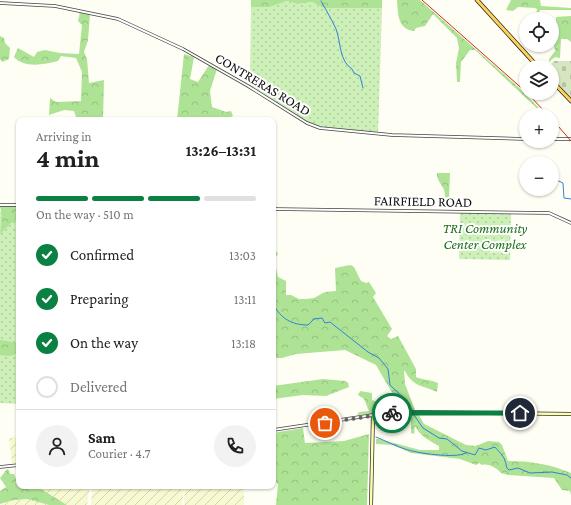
<!DOCTYPE html>
<meta charset="utf-8">
<style>
body{margin:0;font-family:"Crimson Pro",serif;background:#f2f2f2;color:#202124;height:100vh;display:flex;flex-direction:column;font-size:15px;white-space:nowrap}
*{box-sizing:border-box;margin:0}
p{font-size:13px;color:#757577}
.icon{flex:none;width:22px;height:22px;fill:none;stroke:currentColor;stroke-width:2;stroke-linecap:round;stroke-linejoin:round}
.map{position:relative;flex:1;overflow:hidden}
.details{position:absolute;left:16px;top:117px;width:260px;height:372px;display:flex;flex-direction:column;background:#fff;border-radius:8px;box-shadow:0 1px 3px #0004}
.details>*{flex:none}
.tools{position:absolute;left:519px;top:12px;display:grid;gap:8px}
.tools a{display:grid;place-items:center;width:40px;height:40px;border-radius:50%;background:#fff;box-shadow:0 1px 3px #0004;font-size:20px}
.pin{position:absolute;display:grid;place-items:center;width:34px;height:34px;color:#fff;margin:-17px;border:2px solid #fff;border-radius:50%;box-shadow:0 1px 4px #0007}
.courier{position:absolute;display:grid;place-items:center;width:40px;height:40px;margin:-20px;border:3px solid #0b8043;border-radius:50%;background:#fff;color:#222;box-shadow:0 1px 5px #0007}
.summary em{font-style:normal;font-weight:700}
.summary div{display:flex;flex-direction:column-reverse}
.summary{display:flex;align-items:center;justify-content:space-between;height:68px;padding:0 20px}
h1{font-size:26px;font-weight:700;line-height:30px}
.bar{display:grid;grid-template-columns:repeat(4,1fr);gap:6px 4px;align-content:center;height:48px;padding:0 20px}
.bar i{height:5px;border-radius:3px;background:#e0e0e0}
.bar .current{background:#0b8043}
.bar p{grid-column:span 4}
.line{display:flex;align-items:center;gap:10px;padding:0 20px;border-top:1px solid #e0e0e0}
.line div{flex:1}
.round{display:grid;place-items:center;flex:none;width:42px;height:42px;border-radius:21px;background:#f2f2f2}
ol{padding:0 20px;list-style:none}
li{display:flex;align-items:center;gap:12px;height:44px}
li p{margin-inline-start:auto}
li .icon{padding:4px;border-radius:50%;background:#0b8043;color:#fff;stroke-width:4}
li:last-child{color:#757577}
li i{width:22px;height:22px;border:2px solid #e0e0e0;border-radius:50%}
.map>svg:first-child{display:block}
</style>
<div class="map">
<svg width="571" height="505" viewBox="0 0 571 505">
<defs>
<pattern id="farmland-furrows" width="10" height="10" patternUnits="userSpaceOnUse"><rect width="10" height="10" fill="#f7f9d0"/><path d="M-1 1l2-2M0 10L10 0M9 11l2-2" fill="none" stroke="#d3d4b2"/></pattern>
<pattern id="grass-dots" width="8" height="8" patternUnits="userSpaceOnUse"><rect width="8" height="8" fill="#cdefb8"/><path d="M2 2h.1M6 6h.1" fill="none" stroke="#afcc9d" stroke-width="1.8" stroke-linecap="round"/></pattern>
<pattern id="forest-crowns" width="20" height="18" patternUnits="userSpaceOnUse"><rect width="20" height="18" fill="#aee295"/><path d="M2 6a3 3 0 1 1 6 0M12 15a3 3 0 1 1 6 0" fill="none" stroke="#95c17f"/></pattern>
<pattern id="cemetery-stones" width="16" height="16" patternUnits="userSpaceOnUse"><rect width="16" height="16" fill="#d5e6c0"/><path d="M2 7V4a2 2 0 0 1 4 0v3zM10 15v-3a2 2 0 0 1 4 0v3z" fill="#b6c4a4"/></pattern>
</defs>
<rect width="100%" height="100%" fill="#fffef4"/>
<path fill="url(#farmland-furrows)" d="M19 437V463L12 464 9 438Z
M36 486H88L89 491 87 505H67Z
M90 486H184L182 505H91L92 492Z
M185 486H244V505H184Z
M27 499 49 505H0L14 500Z"/>
<path fill="url(#grass-dots)" d="M287 1 299 4 312 2 323 8H382L378 134 318 126 308 123 250 86 251 7H270Z
M10 205H19V404L0 403V212Z
M460 211 511 212 510 260 459 259Z"/>
<path fill="url(#forest-crowns)" d="M251 0H382V8H323L312 2 298 4 287 1 270 7H251Z
M397 0H420L515 84 546 115H544L475 50H470L461 62 460 82H457L456 63 459 48 457 38 433 14 425 26 416 28 414 31C397 29 398 13 397 0Z
M511 0H540L541 6 571 8V10H540L539 14 536 16 537 9 535 8 518 7 513 11 506 10Z
M80 12 90 14 88 40 84 52 87 59 89 83 104 80 103 120H77L74 111 64 110 49 115 50 98 56 102 81 101 82 72 76 58 61 56 58 61C45 64 25 69 14 57L18 48 34 57 37 52 45 50 60 53 79 54 82 25 78 21Z
M571 16V42L567 39H561L560 58 555 57 549 62V59L555 51 552 34 556 32V17Z
M0 36 4 38 5 43 10 48 9 59 2 62 0 59Z
M184 54 194 57 190 79 198 82 209 65 217 69 210 91 212 107 226 112 231 111 233 116 224 120H177Z
M437 173H450L449 198 445 197C446 186 436 182 437 173Z
M0 206H13L19 208V220L11 223 0 234 2 217Z
M273 251 277 252 278 254 274 259 278 277 286 281V295H291L299 299H306L314 298 325 292 336 291 335 268 350 265 354 267 361 281 366 283 369 282 376 293 373 297 392 329 387 336 391 339 398 336 416 369V377C419 379 432 380 438 383L437 392C422 385 413 387 405 371H404L405 384 415 410 357 415 359 412 369 411 364 399 358 395 360 391 372 393V400L378 402 384 397 388 398 392 401 399 400 391 391 376 365 345 350 296 354 282 358H273Z
M0 340 19 343V352L10 356 0 355Z
M323 379 345 381 348 383 349 387 326 396 303 395 273 399V386Z
M411 414 419 415 424 424 466 445 476 446 488 441 499 442 502 445 508 461C530 461 550 464 571 473V495L570 491 562 490 554 478 508 475 501 473C497 468 488 463 482 465L479 463 476 465 460 459 411 453 393 445 376 444V439H379L420 450H439V446C430 441 420 436 415 426L414 434 411 433Z
M303 428 305 443 344 441 369 434 367 505H276L278 484 273 481V433Z
M7 469 9 470 10 474H14L16 479 19 478V486H36L67 505H49L27 499 14 500 0 504V491L6 487 0 478Z"/>
<path fill="url(#cemetery-stones)" d="M554 61H571V101L552 81V67H548Z"/>
<path fill="#e1f5cb" d="M505 238 504 253H489L494 242Z"/>
<g fill="none" stroke-linecap="round" stroke-linejoin="round">
<path stroke="#3181dc" stroke-width="1" d="M321 1C326 10 332 20 336 29 341 42 339 61 352 69L354 73 360 76 363 88
M552 178 563 183 564 198 571 199
M273 304C281 319 292 325 308 325L314 319 322 318 325 323 330 322 368 352 379 358 388 369 390 385 409 403 412 410
M414 415 423 428 439 438 447 439 462 451 475 455 479 448 486 450 495 447C498 451 504 456 505 461 507 465 505 467 509 470L518 468 530 473 552 472 567 475 571 478
M376 437C386 441 395 446 405 449 416 453 456 459 466 453"/>
<g stroke="#434343" stroke-width="3.5">
<path id="tertiary" d="M0 3 55 6 118 19 183 49 248 86 307 123 320 128 392 135 526 139
M552 139H571
M0 205H19
M273 209 549 213 571 223
M273 430 373 415
M0 467 19 465"/>
</g>
<g stroke="#323232" stroke-width="4">
<path id="secondary" d="M371 505 373 415 402 412 571 414"/>
</g>
<g stroke="#212121" stroke-width="4.5">
<path id="trunk" d="M477 0 538 67
M552 81 571 101"/>
</g>
<use href="#tertiary" stroke="#fff" stroke-width="2"/>
<use href="#secondary" stroke="#fdffaf" stroke-width="2.5"/>
<use href="#trunk" stroke="#ffd35b" stroke-width="3"/>
<path stroke="#d22717" stroke-width="1" d="M422 0 526 92
M527 93 548 115
M552 119 571 141"/>
</g>
<g fill="none" stroke-linecap="round" stroke-linejoin="round">
<path stroke="#646360" stroke-width="4" stroke-dasharray="0 7.2" d="M325 423 392 413"/>
<path stroke="#0b8043" stroke-width="5" d="M392 413H520"/>
</g>
<g text-anchor="middle" dominant-baseline="central" stroke-width="4" stroke-linejoin="round" paint-order="stroke">
<g font-size="14" fill="#101010" stroke="#fff">
<text transform="translate(263 84) rotate(31)">CONTRERAS ROAD</text>
<text transform="translate(423 201) rotate(1)">FAIRFIELD ROAD</text>
</g>
<g font-size="14" font-style="italic" fill="#1f7118" stroke="#fff">
<text x="485" y="228">TRI Community<tspan x="485" dy="16">Center Complex</tspan></text>
</g>
</g>
</svg>
<div class="tools">
<a><svg class="icon" aria-label="locate" viewBox="0 0 24 24"><circle cx="12" cy="12" r="6"/><path d="M12 2v4M12 18v4M2 12h4M18 12h4"/></svg></a>
<a><svg class="icon" aria-label="layers" viewBox="0 0 24 24"><path d="M12 4l9 5-9 5-9-5zM3 14l9 5 9-5"/></svg></a>
<a>+</a>
<a>−</a>
</div>
<div class="pin" style="left:325px;top:423px;background:#ea580c"><svg class="icon" aria-label="bag" viewBox="0 0 24 24"><path d="M5 8h14l-1 12H6zM9 8a3 3 0 0 1 6 0"/></svg></div>
<div class="pin" style="left:520px;top:413px;background:#1f2937"><svg class="icon" aria-label="home" viewBox="0 0 24 24"><path d="M3 11l9-7 9 7M6 9v11h12V9"/></svg></div>
<div class="courier" style="left:392px;top:413px"><svg class="icon" aria-label="bike" viewBox="0 0 24 24"><circle cx="6" cy="16" r="4"/><circle cx="18" cy="16" r="4"/><path d="M6 16l4-8h5l3 8M10 8l3 8H6M13 5h3"/></svg></div>
<section class="details">
<div class="summary"><div><h1>4 min</h1><p>Arriving in</p></div><em>13:26–13:31</em></div>
<div class="bar"><i class="current"></i><i class="current"></i><i class="current"></i><i></i><p>On the way · 510 m</p></div>
<ol>
<li><svg class="icon" aria-label="check" viewBox="0 0 24 24"><path d="M5 12l5 5 9-10"/></svg>Confirmed<p>13:03</p></li>
<li><svg class="icon" aria-label="check" viewBox="0 0 24 24"><path d="M5 12l5 5 9-10"/></svg>Preparing<p>13:11</p></li>
<li><svg class="icon" aria-label="check" viewBox="0 0 24 24"><path d="M5 12l5 5 9-10"/></svg>On the way<p>13:18</p></li>
<li><i></i>Delivered</li>
</ol>
<div class="line" style="height:72px"><a class="round"><svg class="icon" aria-label="person" viewBox="0 0 24 24"><circle cx="12" cy="8" r="4"/><path d="M4 21q1-7 8-7t8 7"/></svg></a><div><b>Sam</b><p>Courier · 4.7</p></div><a class="round"><svg class="icon" aria-label="phone" viewBox="0 0 24 24"><path d="M5 4h4l2 5-3 2q2 4 5 5l2-3 5 2v4C11 20 4 13 5 4z"/></svg></a></div>
</section>
</div>
